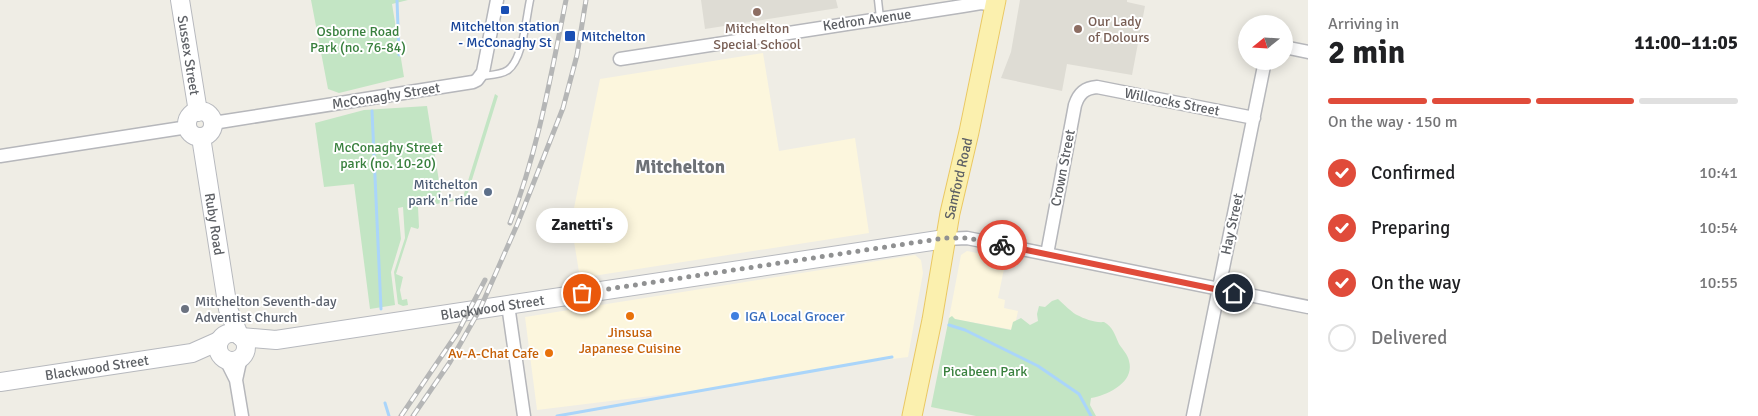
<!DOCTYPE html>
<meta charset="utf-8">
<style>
body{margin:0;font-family:Signika,sans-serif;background:#f6f6f6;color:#202124;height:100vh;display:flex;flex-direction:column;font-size:19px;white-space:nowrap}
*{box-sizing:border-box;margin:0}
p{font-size:16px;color:#757577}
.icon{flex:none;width:28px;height:28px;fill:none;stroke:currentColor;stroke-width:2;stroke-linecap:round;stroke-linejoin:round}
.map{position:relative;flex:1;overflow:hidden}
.sheet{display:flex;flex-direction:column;background:#fff;width:450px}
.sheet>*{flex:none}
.needle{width:32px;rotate:252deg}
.fabs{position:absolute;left:1238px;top:15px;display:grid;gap:10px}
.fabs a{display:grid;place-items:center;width:55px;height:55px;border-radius:50%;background:#fff;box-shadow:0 2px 12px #0003;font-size:25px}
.pin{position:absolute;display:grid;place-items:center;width:42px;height:42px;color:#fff;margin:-21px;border:2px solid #fff;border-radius:50%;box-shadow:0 1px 5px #0007}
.courier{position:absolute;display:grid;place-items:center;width:50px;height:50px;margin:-25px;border:4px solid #e04b3a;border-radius:50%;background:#fff;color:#222;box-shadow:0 1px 6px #0007}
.bubble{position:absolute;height:35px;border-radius:18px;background:#fff;box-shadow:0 2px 12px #0003;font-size:16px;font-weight:700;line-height:35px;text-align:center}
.headline em{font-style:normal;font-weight:700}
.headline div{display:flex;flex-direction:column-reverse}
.headline{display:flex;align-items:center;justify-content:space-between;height:85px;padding:0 20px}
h1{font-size:32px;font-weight:700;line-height:38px}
.bar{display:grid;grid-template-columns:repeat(4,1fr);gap:8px 5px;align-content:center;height:60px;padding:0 20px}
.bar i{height:6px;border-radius:4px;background:#e0e0e0}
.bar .active{background:#e04b3a}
.bar p{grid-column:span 4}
ol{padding:0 20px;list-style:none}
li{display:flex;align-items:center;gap:15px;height:55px}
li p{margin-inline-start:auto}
li .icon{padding:5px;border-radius:50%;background:#e04b3a;color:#fff;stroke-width:4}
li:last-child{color:#757577}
li i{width:28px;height:28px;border:2px solid #e0e0e0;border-radius:50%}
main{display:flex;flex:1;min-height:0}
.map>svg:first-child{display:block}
</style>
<main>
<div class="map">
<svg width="1308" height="416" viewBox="0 0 1308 416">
<rect width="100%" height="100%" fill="#efede5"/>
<path fill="#fcf6dd" d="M763 53 779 151 855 138 869 233 580 278 571 223 600 79Z
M967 251 1006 259 998 298 1005 300 1004 308 1018 311 1014 330 949 318 961 255Z
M915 255 921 260 923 273 908 357 861 363 700 390 537 410 525 317Z"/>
<path fill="#dedcd4" d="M701 0H836L838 8 705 29Z
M1020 0H1127V2L1145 6 1132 75 1067 64 1062 91 1001 78 1011 52Z"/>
<path fill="#c3e5c4" d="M311 0H408L392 4 404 77 339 93 328 89Z
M495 94 498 96 466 199 418 207 419 227 418 229 411 227 396 274 403 277 400 290 402 300 407 299 408 305 403 306 398 304 394 272 405 238 403 207 398 208 401 239 391 272 395 305 370 309 354 184 324 187 315 123 364 110 427 106 442 200 463 197Z
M1058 299C1062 303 1074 314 1077 315 1085 319 1095 323 1104 322 1113 327 1115 335 1119 344 1123 350 1128 355 1129 361 1135 382 1108 395 1091 398L1090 405 1096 416H976L931 407 949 318 952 316 955 319 1011 330 1013 322 1021 318 1030 325 1038 321 1037 314 1039 306 1045 307 1052 301Z"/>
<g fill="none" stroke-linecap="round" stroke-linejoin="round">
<path stroke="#aad5fa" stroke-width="3" d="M397 0 399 55
M372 111 381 309
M949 325 965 330 1038 366 1079 394 1091 416
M385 403 389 416
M557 416 892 357"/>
<g stroke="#b6b7bb" stroke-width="9">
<path id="lane" d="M878 0 880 18
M482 76C490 75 501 75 508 70 523 59 526 18 530 0"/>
</g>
<g stroke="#b6b7bb" stroke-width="15">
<path id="street" d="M1284 47 1308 52
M620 59 963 6 981 3 995 5
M213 123 473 82 477 80 483 72 497 0
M0 156 188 127
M945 239 967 238 987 242 1308 307
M1047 254 1075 105C1079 93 1085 88 1097 87L1254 118
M508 305 524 416
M226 360 236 380 242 416
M236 380 241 357
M1193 416 1265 61"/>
</g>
<g stroke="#b7b9be" stroke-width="20">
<g id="secondary">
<path id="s1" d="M180 0 198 112"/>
<circle cx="200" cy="124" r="13"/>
<path id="s2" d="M201 137 228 309 239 335"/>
<circle cx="232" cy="347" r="14"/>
<path id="s3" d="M241 337 276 340 945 239"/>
<path id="s4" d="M0 382 192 353 219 341"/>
</g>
</g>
<g stroke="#eac863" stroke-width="21">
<g id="primary">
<path id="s5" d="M912 416 932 320 950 213 969 132 996 0"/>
</g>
</g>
<use href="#lane" stroke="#fff" stroke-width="6"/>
<use href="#street" stroke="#fff" stroke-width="12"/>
<use href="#secondary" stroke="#fff" stroke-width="18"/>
<use href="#primary" stroke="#fbf0ae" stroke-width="19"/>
<g stroke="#b5b6b6" stroke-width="5">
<path id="rail" d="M510 223C538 151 551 75 566 0
M401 416 458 332 485 280
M413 416 450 362 480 309 517 225 563 108 577 55 586 0"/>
</g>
<use href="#rail" stroke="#fff" stroke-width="3" stroke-dasharray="9" stroke-linecap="butt"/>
</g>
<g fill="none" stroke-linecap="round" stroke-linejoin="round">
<path stroke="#909192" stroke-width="5" stroke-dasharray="0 9" d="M582 293 945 238H967L1002 245"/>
<path stroke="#e04b3a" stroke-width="6" d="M1002 245 1234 293"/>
</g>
<g fill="#1a4fb4" stroke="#fff" stroke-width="2">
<rect x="500" y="5" width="10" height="10" rx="2.5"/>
<rect x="564" y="30" width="12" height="12" rx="2.5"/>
</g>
<g fill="#8d6e63" stroke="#fff" stroke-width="2">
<circle cx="757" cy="12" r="5"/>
<circle cx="1078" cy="29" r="5"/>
</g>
<circle fill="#5c6f8a" stroke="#fff" stroke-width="2" cx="488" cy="192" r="5"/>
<circle fill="#6b7280" stroke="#fff" stroke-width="2" cx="185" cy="309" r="5"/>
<g fill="#e8710a" stroke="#fff" stroke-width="2">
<circle cx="630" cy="316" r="5"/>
<circle cx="549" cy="353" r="5"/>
</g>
<circle fill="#3f7fe0" stroke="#fff" stroke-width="2" cx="735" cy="316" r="5"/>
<g text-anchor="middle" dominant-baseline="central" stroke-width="4" stroke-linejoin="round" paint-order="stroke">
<g font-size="14" fill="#5d6065" stroke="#fff">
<text transform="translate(867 20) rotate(-8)">Kedron Avenue</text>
<text stroke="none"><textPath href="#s1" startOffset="56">Sussex Street</textPath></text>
<text transform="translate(386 96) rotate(-9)">McConaghy Street</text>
<text transform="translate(1172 102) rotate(11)">Willcocks Street</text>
<text transform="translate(1063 168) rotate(-79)">Crown Street</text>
<text stroke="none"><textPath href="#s5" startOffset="242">Samford Road</textPath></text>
<text stroke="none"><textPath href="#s2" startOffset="88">Ruby Road</textPath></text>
<text transform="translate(1232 224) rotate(-78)">Hay Street</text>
<text stroke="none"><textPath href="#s3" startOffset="254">Blackwood Street</textPath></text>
<text stroke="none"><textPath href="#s4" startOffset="98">Blackwood Street</textPath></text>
</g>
<g font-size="14" fill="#785e54" stroke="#fff" text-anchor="start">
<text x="1088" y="21">Our Lady<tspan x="1088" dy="16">of Dolours</tspan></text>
<text x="757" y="28" text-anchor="middle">Mitchelton<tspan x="757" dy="16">Special School</tspan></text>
</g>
<g font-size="14" fill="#164399" stroke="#fff">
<text x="505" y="26">Mitchelton station<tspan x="505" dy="16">- McConaghy St</tspan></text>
<text x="581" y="36" text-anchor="start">Mitchelton</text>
</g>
<g font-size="14" fill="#39803e" stroke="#fff">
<text x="358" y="31">Osborne Road<tspan x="358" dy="16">Park (no. 76-84)</tspan></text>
<text x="388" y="147">McConaghy Street<tspan x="388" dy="16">park (no. 10-20)</tspan></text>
<text x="985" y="371">Picabeen Park</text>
</g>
<g font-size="14" fill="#4e5e75" stroke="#fff" text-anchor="end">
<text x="478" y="184">Mitchelton<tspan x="478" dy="16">park 'n' ride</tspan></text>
</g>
<g font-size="14" fill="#5b616d" stroke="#fff" text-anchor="start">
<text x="195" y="301">Mitchelton Seventh-day<tspan x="195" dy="16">Adventist Church</tspan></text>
</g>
<g font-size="14" fill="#366cbe" stroke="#fff" text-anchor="start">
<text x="745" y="316">IGA Local Grocer</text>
</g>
<g font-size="14" fill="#c56008" stroke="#fff">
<text x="630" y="332">Jinsusa<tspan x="630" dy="16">Japanese Cuisine</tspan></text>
<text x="539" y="353" text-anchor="end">Av-A-Chat Cafe</text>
</g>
<g font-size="19" font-weight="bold" fill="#6e7277" stroke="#fff">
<text x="680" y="167">Mitchelton</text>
</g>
</g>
</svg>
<div class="fabs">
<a><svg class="needle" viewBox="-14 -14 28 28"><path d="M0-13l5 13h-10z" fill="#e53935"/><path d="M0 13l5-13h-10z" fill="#757577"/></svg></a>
</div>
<div class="pin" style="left:582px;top:293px;background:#ea580c"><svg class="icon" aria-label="bag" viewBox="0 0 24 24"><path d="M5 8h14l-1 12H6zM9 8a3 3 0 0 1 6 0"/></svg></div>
<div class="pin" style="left:1234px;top:293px;background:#1f2937"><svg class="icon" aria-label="home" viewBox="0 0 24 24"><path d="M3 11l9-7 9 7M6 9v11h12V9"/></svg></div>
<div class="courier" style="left:1002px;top:245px"><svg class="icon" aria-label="bike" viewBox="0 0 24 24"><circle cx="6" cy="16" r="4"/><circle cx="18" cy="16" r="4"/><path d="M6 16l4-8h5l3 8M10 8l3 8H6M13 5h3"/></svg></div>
<div class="bubble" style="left:536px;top:208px;width:92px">Zanetti's</div>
</div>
<section class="sheet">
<div class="headline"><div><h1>2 min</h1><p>Arriving in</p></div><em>11:00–11:05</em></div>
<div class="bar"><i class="active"></i><i class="active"></i><i class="active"></i><i></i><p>On the way · 150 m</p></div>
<ol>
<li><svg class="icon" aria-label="check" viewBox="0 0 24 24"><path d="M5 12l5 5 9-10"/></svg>Confirmed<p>10:41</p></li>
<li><svg class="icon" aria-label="check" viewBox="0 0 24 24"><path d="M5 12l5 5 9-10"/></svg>Preparing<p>10:54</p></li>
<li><svg class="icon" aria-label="check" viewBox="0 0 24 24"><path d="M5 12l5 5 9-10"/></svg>On the way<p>10:55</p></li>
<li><i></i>Delivered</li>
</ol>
</section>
</main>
